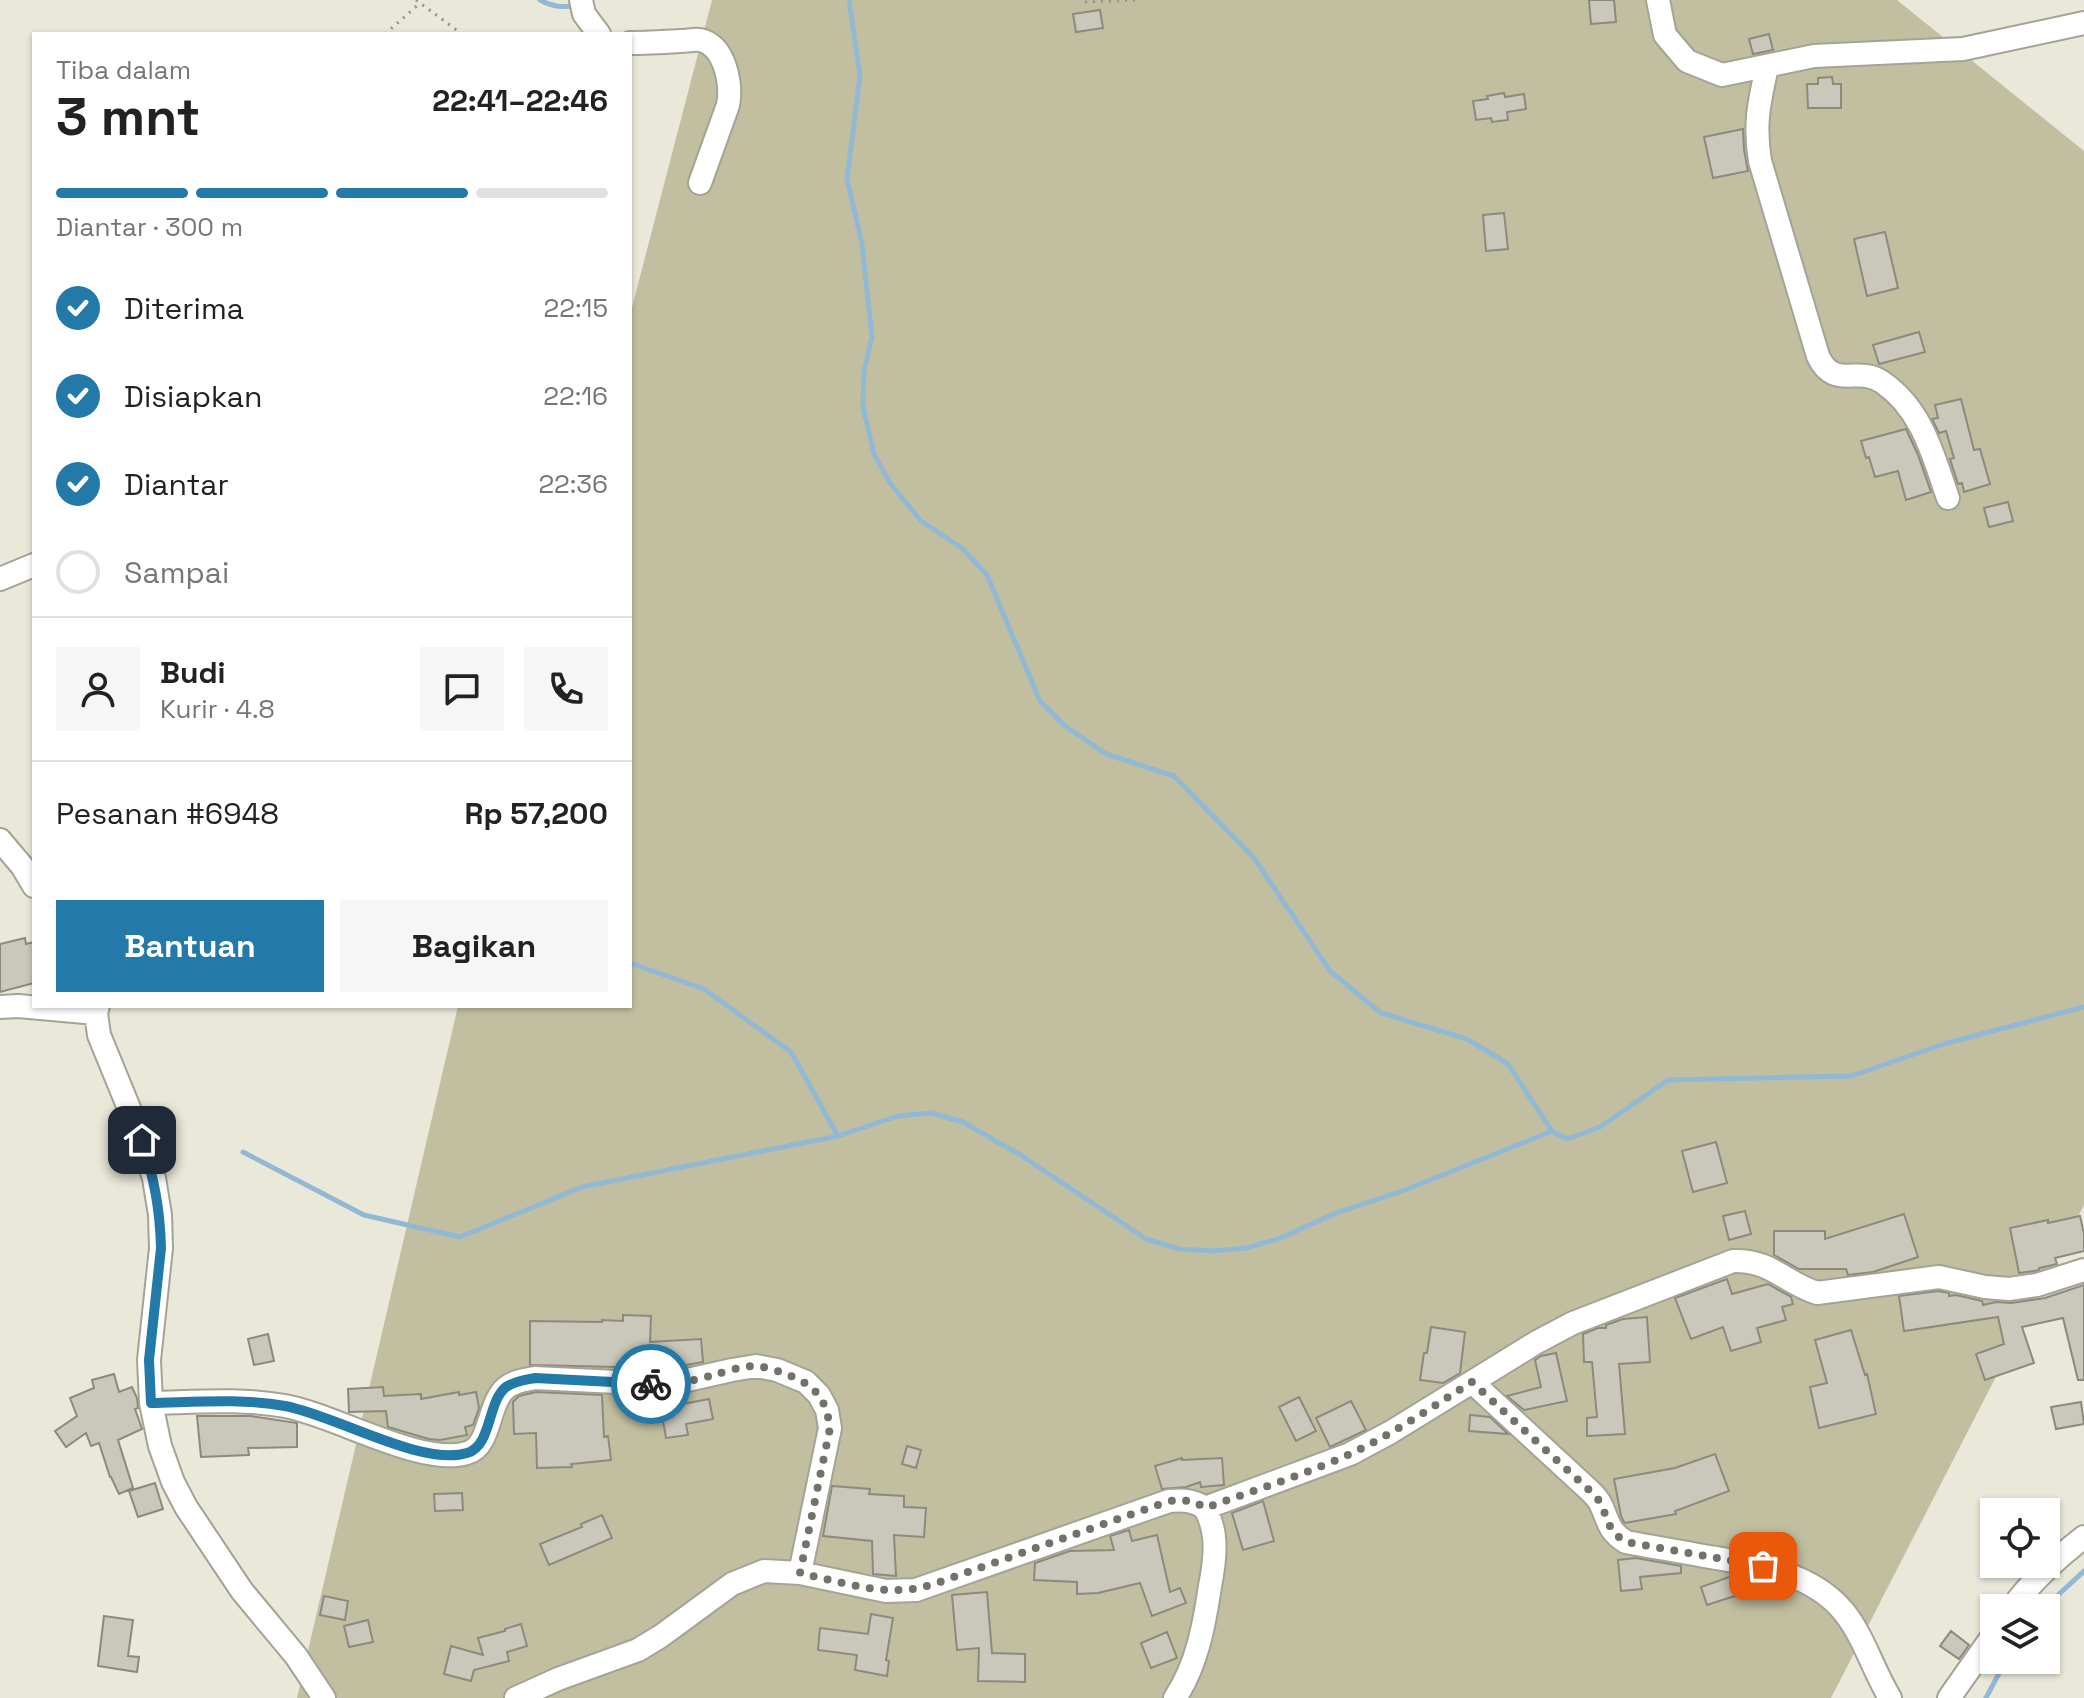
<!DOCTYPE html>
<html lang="id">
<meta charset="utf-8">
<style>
body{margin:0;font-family:"Space Grotesk",sans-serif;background:#f6f6f6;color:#222;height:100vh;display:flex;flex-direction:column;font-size:30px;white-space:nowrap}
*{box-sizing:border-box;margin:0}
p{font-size:26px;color:#767676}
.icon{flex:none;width:44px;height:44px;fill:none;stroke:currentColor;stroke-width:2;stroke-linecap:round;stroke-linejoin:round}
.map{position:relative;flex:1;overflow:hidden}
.side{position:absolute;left:32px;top:32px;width:600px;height:976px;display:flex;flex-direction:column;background:#fff;border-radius:0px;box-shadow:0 2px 6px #0004}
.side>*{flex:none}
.buttons{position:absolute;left:1980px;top:1498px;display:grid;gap:16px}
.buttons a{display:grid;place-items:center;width:80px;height:80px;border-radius:0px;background:#fff;box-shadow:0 2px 6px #0004;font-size:40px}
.pin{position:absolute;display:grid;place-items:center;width:68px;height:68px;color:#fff;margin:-34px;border-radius:16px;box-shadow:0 4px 12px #0006}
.courier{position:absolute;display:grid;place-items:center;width:80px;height:80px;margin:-40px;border:6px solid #2379a8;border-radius:50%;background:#fff;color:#222;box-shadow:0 2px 10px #0007}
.summary em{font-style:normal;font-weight:700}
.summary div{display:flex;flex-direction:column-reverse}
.summary{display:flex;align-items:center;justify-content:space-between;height:136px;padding:0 24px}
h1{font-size:52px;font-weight:700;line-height:60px}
.bar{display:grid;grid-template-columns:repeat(4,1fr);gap:12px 8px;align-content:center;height:96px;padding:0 24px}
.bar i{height:10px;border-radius:6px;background:#e0e0e0}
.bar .current{background:#2379a8}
.bar p{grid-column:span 4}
.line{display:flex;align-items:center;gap:20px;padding:0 24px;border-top:2px solid #e0e0e0}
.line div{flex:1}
.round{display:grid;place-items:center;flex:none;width:84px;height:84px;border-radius:0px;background:#f6f6f6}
ol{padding:0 24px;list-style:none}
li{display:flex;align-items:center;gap:24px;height:88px}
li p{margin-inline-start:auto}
li .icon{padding:8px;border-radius:50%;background:#2379a8;color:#fff;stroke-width:4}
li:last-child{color:#767676}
li i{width:44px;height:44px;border:4px solid #e0e0e0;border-radius:50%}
.cta{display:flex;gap:16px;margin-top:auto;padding:16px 24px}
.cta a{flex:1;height:92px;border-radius:0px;background:#2379a8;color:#fff;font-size:32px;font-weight:700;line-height:92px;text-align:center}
.cta a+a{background:#f6f6f6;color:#222}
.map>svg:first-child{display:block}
</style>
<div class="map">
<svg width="2084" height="1698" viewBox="0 0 2084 1698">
<rect width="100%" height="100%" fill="#e9e8d9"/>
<path fill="#c2bfa1" d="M712 0H1897L2084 151V1205L1831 1698H297L458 1006H630V315Z"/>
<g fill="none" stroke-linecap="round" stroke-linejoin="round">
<path stroke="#92b9d4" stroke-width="5" d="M540 0C553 7 563 8 577 5
M849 0 860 76 847 179 862 244 872 337 864 371 863 407 874 454 890 483 921 521 963 549 987 575 1040 701 1065 726 1106 754 1174 776 1254 858 1330 971 1381 1013 1467 1039 1508 1064 1552 1131 1567 1139 1600 1127 1668 1080 1851 1076 1947 1043 2084 1007
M630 963 704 989 791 1052 838 1136
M243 1152 364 1215 460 1237 582 1187 838 1136 898 1116 931 1113 963 1122 1022 1156 1146 1239 1179 1249 1213 1251 1246 1248 1278 1239 1339 1212 1405 1190 1552 1131
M2044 1608 2084 1571
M1986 1698 2006 1660"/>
</g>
<path fill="#cac8ba" stroke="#8c8a7d" stroke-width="2" d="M1589 0H1614L1616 22 1591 24Z
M1100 10 1103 28 1076 32 1073 14Z
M1769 34 1773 50 1753 54 1749 39Z
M1832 77 1833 84H1841V108H1808L1807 84H1818V78Z
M1504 93 1505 97 1524 94 1526 109 1507 112 1508 120 1492 122 1491 118 1476 120 1473 101 1488 99 1487 96Z
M1743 129 1744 150 1748 171 1713 178 1704 137Z
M1504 213 1508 249 1486 251 1483 215Z
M1885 232 1898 288 1867 296 1854 239Z
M1919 332 1925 352 1879 364 1873 345Z
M1961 399 1974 450 1980 449 1990 484 1964 492 1962 483 1958 484 1950 459 1954 458 1946 431 1939 433 1932 419 1938 418 1935 405Z
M1906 429 1918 455 1931 492 1906 500 1898 471 1875 477 1869 457 1866 458 1861 441Z
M2008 502 2013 521 1989 527 1984 508Z
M25 938 26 944 34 942V983L0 992V944Z
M1716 1142 1727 1183 1693 1192 1682 1151Z
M1745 1211 1751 1234 1729 1240 1723 1216Z
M1904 1214 1918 1257 1873 1272 1848 1275 1846 1269H1799L1774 1255V1231H1825V1239Z
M2080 1216 2084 1234V1251L2055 1258 2057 1264 2039 1268V1270L2034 1271 2019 1273 2010 1228 2048 1220V1223Z
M1727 1279 1732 1294 1768 1284 1791 1297 1793 1304 1782 1307 1786 1320 1757 1328 1761 1342 1731 1351 1723 1327 1691 1339 1675 1298Z
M2084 1285V1380H2078L2063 1318 2022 1327 2034 1363 1985 1380 1976 1354 2004 1344 1998 1317 1904 1331 1899 1296 1938 1291 1949 1293V1296L1956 1295 1982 1301 1983 1305 1996 1302 2011 1303 2045 1298Z
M623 1315 651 1316 650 1342 701 1339 703 1362 657 1370 618 1367 530 1365V1321L602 1322V1320L623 1321Z
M1647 1317 1650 1362 1619 1364 1625 1434 1587 1436V1418L1597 1417 1592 1362H1584L1583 1334 1598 1328H1606V1325L1623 1319Z
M1431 1327 1465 1332 1460 1373 1443 1383 1420 1380 1424 1353H1427Z
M1851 1330 1865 1375 1867 1374 1876 1414 1819 1428 1810 1387 1827 1383 1815 1340Z
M268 1334 274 1361 254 1365 248 1339Z
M1556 1353 1567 1401 1524 1410 1507 1396 1541 1387 1535 1360 1541 1356Z
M114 1374 119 1392 132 1387 137 1398 138 1408 135 1409 142 1429 118 1440 133 1488 119 1494 111 1477H110L99 1443 91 1446 86 1433 66 1447 55 1431 77 1416 70 1398 94 1388 92 1380Z
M383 1387 384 1396 421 1394V1399L459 1392V1395L476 1392 479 1408 473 1425 465 1427 467 1435 440 1440 429 1439 388 1427 386 1411 349 1412 348 1389Z
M536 1392 602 1395 604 1437 608 1436 611 1460 571 1464 572 1467 537 1468 536 1433 514 1434 513 1402 519 1396Z
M681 1395 683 1404 709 1399 713 1419 686 1424 688 1435 666 1438 659 1398Z
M1299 1397 1316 1431 1296 1441 1279 1407Z
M1351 1401 1366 1430 1330 1447 1316 1418Z
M2081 1402 2084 1424 2056 1429 2051 1407Z
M1470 1415 1490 1417 1508 1434 1469 1431Z
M197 1416H251L297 1423V1447L248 1448 249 1455 201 1457Z
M907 1446 921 1450 916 1468 902 1464Z
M1715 1454 1729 1491 1675 1511 1676 1514 1625 1523 1624 1522 1621 1516 1614 1479 1675 1468Z
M1182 1458V1460L1222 1458 1224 1485 1201 1487 1200 1482 1186 1487 1162 1489 1155 1466Z
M155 1483 163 1509 138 1517 129 1491Z
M832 1486 870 1489 869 1494 904 1496V1507L926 1508 924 1537 894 1535 896 1576 873 1574 872 1541 823 1536Z
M462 1493 463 1510 435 1511 434 1494Z
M1263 1501 1274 1541 1243 1550 1232 1513Z
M602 1515 612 1538 549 1565 540 1544 582 1527 581 1524Z
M1129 1530 1132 1541 1157 1535 1170 1592 1180 1588 1186 1603 1152 1616 1140 1583 1098 1593 1077 1594V1582L1034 1580 1035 1563 1070 1551 1114 1550 1110 1536Z
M1636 1558 1681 1566V1573L1640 1577 1642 1589 1621 1591 1618 1560Z
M1735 1575 1742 1577 1747 1592 1707 1605 1701 1587Z
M987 1592 992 1653 1025 1654V1682L978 1681 979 1648 957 1650 952 1595Z
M324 1596 348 1601 345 1620 320 1615Z
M871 1614 893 1618 886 1660 889 1661 887 1676 855 1670 857 1655 818 1650 820 1628 868 1634Z
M104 1616 133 1620 128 1656 139 1657 137 1672 98 1666Z
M368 1620 373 1642 349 1647 344 1626Z
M521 1624 527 1646 507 1652 509 1661 474 1670 471 1681 444 1674 451 1646 483 1655 478 1638 505 1631V1629Z
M1951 1631 1969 1645 1959 1659 1940 1646Z
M1167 1632 1177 1658 1151 1668 1141 1643Z"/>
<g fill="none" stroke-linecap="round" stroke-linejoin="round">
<g stroke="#a4a395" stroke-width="26">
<path id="minor" d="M581 0 584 14 599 34
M1658 0 1665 35 1687 61 1722 75 1814 56 1963 49 2084 23
M630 43C647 43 664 42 681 41 687 41 695 39 700 40 725 45 732 84 728 105L700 183
M1767 67C1759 103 1754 124 1760 161L1818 356C1834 391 1858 365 1882 382 1922 409 1933 455 1948 498
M0 579 34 565
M0 840 22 866 34 886
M98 1006 96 1013 99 1035 142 1140 154 1178 160 1215 161 1248 149 1360 151 1403 160 1446 173 1482 186 1507 242 1591 296 1656 324 1698
M0 1007 18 1006 96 1013
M1472 1382 1588 1489C1593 1494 1598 1498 1601 1505 1609 1522 1608 1531 1626 1542 1652 1547 1678 1551 1704 1556 1752 1564 1811 1571 1844 1612 1864 1637 1873 1670 1890 1698
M151 1403C196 1402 241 1398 285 1406 335 1415 422 1467 467 1453 492 1446 487 1402 507 1387 515 1381 525 1380 535 1378L657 1384 683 1381 732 1370 756 1366 777 1370 806 1382 819 1395 827 1410 830 1428 800 1573
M1205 1508 1350 1454 1391 1432 1537 1342 1573 1323 1733 1261C1772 1260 1783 1282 1817 1293L1939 1277 1985 1287 2009 1289 2037 1285 2084 1270
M2012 1608C2032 1580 2057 1558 2084 1537
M516 1698 558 1679 638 1650 661 1636 732 1584 764 1571 800 1573 886 1591 916 1590 1169 1501C1184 1500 1193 1500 1205 1508
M1175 1698C1197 1665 1204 1626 1210 1586 1213 1571 1216 1553 1214 1537 1213 1526 1210 1518 1205 1508
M1949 1698 1994 1634"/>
</g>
<path stroke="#949389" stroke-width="3" stroke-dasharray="2 6" stroke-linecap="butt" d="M416 0 462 34
M1085 2 1136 0
M385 34 419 4"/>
<use href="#minor" stroke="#fff" stroke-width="22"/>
</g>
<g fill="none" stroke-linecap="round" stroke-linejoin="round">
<path stroke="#73726a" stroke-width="8" stroke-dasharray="0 14.4" d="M651 1384C671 1385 694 1381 713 1375 726 1372 741 1366 755 1366 768 1367 780 1372 791 1376 817 1387 826 1400 830 1428L800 1573C846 1583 888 1599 934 1584L1169 1501C1184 1500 1193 1500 1205 1508 1253 1491 1303 1475 1350 1454 1393 1434 1432 1407 1472 1382L1588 1489C1593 1494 1598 1498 1601 1504 1609 1522 1608 1531 1626 1542L1763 1566"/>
<path stroke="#2379a8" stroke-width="10" d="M142 1140C154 1179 160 1208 161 1248L149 1360 151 1403C196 1402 241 1398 285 1406 335 1415 422 1467 467 1453 492 1446 487 1402 506 1387 515 1381 525 1380 535 1378L651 1384"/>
</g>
</svg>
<div class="buttons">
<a><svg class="icon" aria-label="locate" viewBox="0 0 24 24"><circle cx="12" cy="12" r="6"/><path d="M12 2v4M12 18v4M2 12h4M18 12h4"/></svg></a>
<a><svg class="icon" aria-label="layers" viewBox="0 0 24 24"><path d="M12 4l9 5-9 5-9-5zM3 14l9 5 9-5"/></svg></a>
</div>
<div class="pin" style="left:1763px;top:1566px;background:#ea580c"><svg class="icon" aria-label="bag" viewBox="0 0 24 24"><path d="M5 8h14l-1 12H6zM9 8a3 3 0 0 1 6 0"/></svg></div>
<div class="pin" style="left:142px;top:1140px;background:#1f2937"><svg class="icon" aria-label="home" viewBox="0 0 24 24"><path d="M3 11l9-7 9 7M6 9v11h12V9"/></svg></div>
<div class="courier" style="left:651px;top:1384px"><svg class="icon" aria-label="bike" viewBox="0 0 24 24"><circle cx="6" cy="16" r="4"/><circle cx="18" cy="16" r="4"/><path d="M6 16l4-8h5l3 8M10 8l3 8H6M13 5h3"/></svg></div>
<section class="side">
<div class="summary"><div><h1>3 mnt</h1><p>Tiba dalam</p></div><em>22:41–22:46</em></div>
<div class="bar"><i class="current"></i><i class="current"></i><i class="current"></i><i></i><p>Diantar · 300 m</p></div>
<ol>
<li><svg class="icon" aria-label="check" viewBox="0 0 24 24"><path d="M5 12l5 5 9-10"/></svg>Diterima<p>22:15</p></li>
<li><svg class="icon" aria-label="check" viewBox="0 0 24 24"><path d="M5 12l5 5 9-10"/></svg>Disiapkan<p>22:16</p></li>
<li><svg class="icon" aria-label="check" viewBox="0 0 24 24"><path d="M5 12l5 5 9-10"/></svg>Diantar<p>22:36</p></li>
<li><i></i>Sampai</li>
</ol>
<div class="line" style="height:144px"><a class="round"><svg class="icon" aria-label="person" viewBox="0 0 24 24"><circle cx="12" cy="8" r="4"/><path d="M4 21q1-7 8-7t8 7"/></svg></a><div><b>Budi</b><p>Kurir · 4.8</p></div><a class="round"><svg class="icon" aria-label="chat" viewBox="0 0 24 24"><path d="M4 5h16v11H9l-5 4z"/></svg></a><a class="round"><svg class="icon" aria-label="phone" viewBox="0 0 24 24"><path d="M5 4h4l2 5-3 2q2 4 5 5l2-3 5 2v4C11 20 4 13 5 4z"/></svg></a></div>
<div class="line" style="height:104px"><div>Pesanan #6948</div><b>Rp 57,200</b></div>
<div class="cta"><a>Bantuan</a><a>Bagikan</a></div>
</section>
</div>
